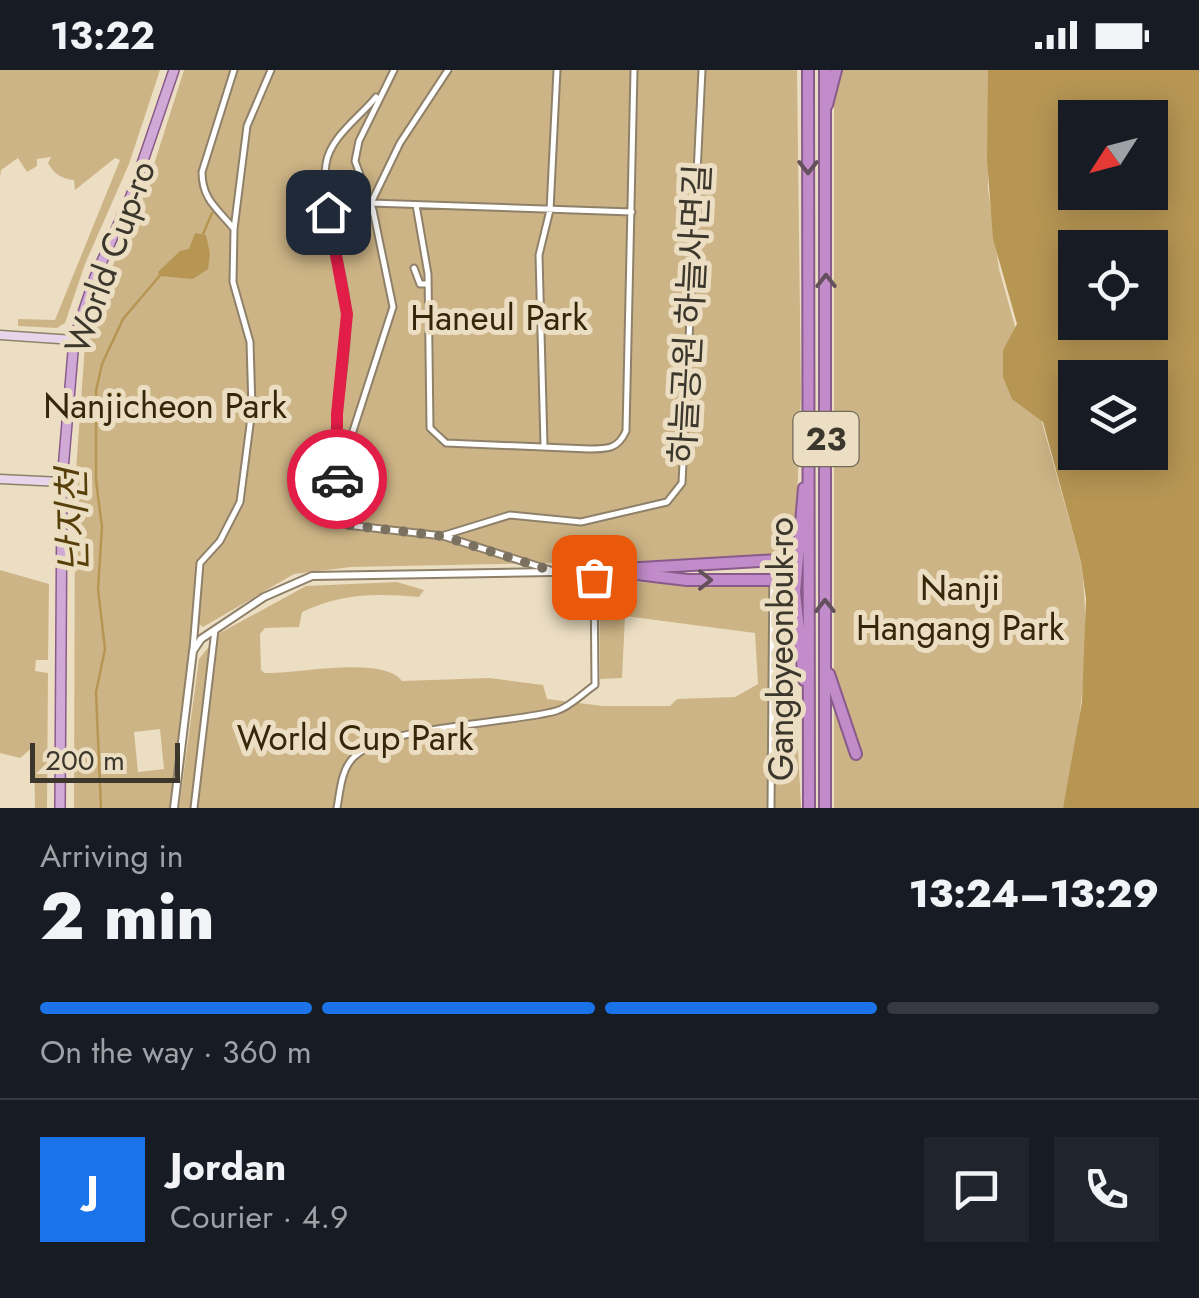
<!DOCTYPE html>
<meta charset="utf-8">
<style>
body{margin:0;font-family:Jost,"Noto Sans KR",sans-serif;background:#20242c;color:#f1f3f6;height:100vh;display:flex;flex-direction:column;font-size:38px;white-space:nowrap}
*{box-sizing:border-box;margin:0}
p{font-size:32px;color:#9ea1a6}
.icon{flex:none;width:55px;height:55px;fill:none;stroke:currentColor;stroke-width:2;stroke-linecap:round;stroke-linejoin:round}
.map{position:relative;height:738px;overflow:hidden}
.side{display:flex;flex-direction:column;background:#171b24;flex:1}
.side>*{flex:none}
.needle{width:65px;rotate:234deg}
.fabs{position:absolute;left:1058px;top:30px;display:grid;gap:20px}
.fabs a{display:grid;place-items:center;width:110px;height:110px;border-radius:0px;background:#171b24;box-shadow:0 5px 25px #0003;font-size:50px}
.scale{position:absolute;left:30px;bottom:25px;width:150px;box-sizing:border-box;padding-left:10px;border:5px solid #3c372c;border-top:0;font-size:28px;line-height:35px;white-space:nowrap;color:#3c372c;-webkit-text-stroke:8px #ecdec3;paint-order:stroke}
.pin{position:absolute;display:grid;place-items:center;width:85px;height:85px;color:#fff;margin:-42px;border-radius:20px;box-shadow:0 5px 15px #0006}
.courier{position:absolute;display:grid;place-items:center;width:100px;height:100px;margin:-50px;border:8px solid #e11d48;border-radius:50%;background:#fff;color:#222;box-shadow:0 2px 12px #0007}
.head em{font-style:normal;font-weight:800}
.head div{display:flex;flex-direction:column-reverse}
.head{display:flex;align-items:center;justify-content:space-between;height:170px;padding:0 40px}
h1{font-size:65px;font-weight:800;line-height:75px}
.bar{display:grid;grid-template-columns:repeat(4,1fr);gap:15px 10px;align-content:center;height:120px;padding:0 40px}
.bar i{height:12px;border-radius:8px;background:#363941}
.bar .current{background:#1a73e8}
.bar p{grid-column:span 4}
.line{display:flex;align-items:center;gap:25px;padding:0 40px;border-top:2px solid #363941}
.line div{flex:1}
.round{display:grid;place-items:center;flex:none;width:105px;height:105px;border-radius:0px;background:#20242c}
.status{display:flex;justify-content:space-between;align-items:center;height:70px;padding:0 50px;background:#171b24;direction:ltr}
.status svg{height:28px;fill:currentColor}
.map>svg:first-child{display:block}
</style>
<div class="status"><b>13:22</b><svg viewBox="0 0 49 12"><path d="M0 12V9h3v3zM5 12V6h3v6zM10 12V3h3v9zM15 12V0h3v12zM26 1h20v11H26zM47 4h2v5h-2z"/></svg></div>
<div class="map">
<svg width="1199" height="738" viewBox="0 0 1199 738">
<rect width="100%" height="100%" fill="#ecdec3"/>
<path fill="#cdb486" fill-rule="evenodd" d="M0 0H160L129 94 85 194 65 253 57 258 18 256V249L55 250 120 90 115 88 75 120 74 110C62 109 54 104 48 93L51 87 37 89V96L27 102 18 88 1 100 0 107Z
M184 0H797L801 325 795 483 791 488 351 497 294 504 203 557 194 550 173 738H74L75 414 85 275 105 212 142 132ZM160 659 164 699 138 702 134 662Z
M834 0H988V119L999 199 1081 492C1092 575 1081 657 1063 738H834Z
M0 500 49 514 48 590H36L35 601 48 603 47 738H35L34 676 20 688 0 683Z
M599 511 779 516 785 520V554L792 560 801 738H179L199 589 220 563 306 516 397 512 424 520 419 527C376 523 341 523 302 542L299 557 265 558 260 564 261 600 265 603C298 604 382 585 402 611L490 608 543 615 547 629 603 636H670L677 629 735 627 758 614 755 563 625 546 622 608 600 609Z"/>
<path fill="#b79654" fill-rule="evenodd" d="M988 0H1199V738H1063L1082 632 1086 529 1081 492 1043 352 1012 329 1003 307V280L1017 254 993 169 987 90ZM1075 48H1150V122H1075ZM1075 178H1150V252H1075ZM1075 308H1150V382H1075Z
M195 163 206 165 210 184 208 199 193 209 160 206 158 202 180 181 189 179Z"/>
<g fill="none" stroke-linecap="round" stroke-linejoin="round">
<path stroke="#b79654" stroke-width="2.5" d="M203 164 212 143
M101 738 96 622 105 579 98 519 102 457 96 410V321L102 294 123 249 162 203"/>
<g stroke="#8f8169" stroke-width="9">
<path id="minor" d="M234 0 202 102C202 130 218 139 234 159
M394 0 359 71 355 91 373 140 393 237 333 423V442L347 455 443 466 553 501
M448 0 400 73 371 133 632 142
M416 135 428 204 430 358 446 373 589 379C608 379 618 379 626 361L634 0
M414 198 420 214H428
M544 376 539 185 550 140 557 0
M339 400C331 347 348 298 347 246 346 195 318 146 326 94 330 67 360 47 376 27
M445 465 510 445 581 452 667 432 682 413 702 0
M193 579 200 493 220 471 240 432 252 339 250 272 233 212 234 159 247 56 271 0
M194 738 215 560
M337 738C340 722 341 699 354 687 387 655 509 654 556 641 570 637 583 623 595 615L594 502
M771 738 773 492"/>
</g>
<g stroke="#8f8169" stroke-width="10">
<path id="tertiary" d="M174 738 193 581 201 569 264 527 312 506 611 501"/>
</g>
<g stroke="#8f8169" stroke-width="11">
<path id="secondary" d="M0 265 74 270
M0 409 62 412"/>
</g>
<g stroke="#895b8a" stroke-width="12">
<path id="primary" d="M60 738 62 412 74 270 95 207 131 126 174 0"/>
</g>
<g stroke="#895b8a" stroke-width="14">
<path id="trunk" d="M808 0 809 738
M825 0V738
M827 35 836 0
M623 499 796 489
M611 501 687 510H783L794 520
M829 604 856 684
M804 610 795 522 804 418"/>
</g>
<use href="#minor" stroke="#fff" stroke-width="5"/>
<use href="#tertiary" stroke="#fff" stroke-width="6"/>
<use href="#secondary" stroke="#e8d4eb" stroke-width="8"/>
<use href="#primary" stroke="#d1a9d7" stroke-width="9"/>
<use href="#trunk" stroke="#c28cca" stroke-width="10"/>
</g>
<defs><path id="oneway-chevron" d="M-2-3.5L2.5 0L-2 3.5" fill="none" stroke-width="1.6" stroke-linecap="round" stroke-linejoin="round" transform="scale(2.5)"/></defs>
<g stroke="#64505b">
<use href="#oneway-chevron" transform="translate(808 97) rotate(90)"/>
<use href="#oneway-chevron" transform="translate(826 211) rotate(-90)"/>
<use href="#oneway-chevron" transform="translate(705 510)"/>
<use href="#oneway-chevron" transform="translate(825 536) rotate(-90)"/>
</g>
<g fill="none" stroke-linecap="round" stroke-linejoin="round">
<path stroke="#7a7161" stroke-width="10" stroke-dasharray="0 18" d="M337 409 332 434 347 455 442 466 556 502H594V507"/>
<path stroke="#e11d48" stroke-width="12" d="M328 142 347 244 337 344V409"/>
</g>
<g text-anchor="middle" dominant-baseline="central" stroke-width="10" stroke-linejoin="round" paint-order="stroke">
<rect fill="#ecdec3" stroke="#716959" stroke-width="2.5" x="793.5" y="342" width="65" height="54" rx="8"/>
<g font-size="32" font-weight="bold" fill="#3c372c">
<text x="826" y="369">23</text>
</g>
<g font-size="35" fill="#3c372c" stroke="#ecdec3">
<text transform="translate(110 187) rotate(-70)">World Cup-ro</text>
<text transform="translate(690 244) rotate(-87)">하늘공원 하늘사면길</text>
<text transform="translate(781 579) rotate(-90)">Gangbyeonbuk-ro</text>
</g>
<g font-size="35" fill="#352708" stroke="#ecdec3">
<text x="499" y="248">Haneul Park</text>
<text x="165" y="336">Nanjicheon Park</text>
<text x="960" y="518">Nanji<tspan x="960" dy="40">Hangang Park</tspan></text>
<text x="355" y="668">World Cup Park</text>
</g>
<g font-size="38" font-style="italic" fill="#573f09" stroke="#ecdec3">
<text transform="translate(72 451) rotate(-91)">난지천</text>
</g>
</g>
</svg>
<div class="fabs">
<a><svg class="needle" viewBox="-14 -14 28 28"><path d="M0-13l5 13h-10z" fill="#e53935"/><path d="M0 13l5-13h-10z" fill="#9ea1a6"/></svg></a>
<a><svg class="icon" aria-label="locate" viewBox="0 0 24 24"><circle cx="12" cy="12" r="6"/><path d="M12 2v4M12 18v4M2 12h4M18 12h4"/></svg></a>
<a><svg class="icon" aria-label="layers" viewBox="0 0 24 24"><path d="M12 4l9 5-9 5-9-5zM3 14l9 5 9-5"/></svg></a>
</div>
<div class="scale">200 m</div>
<div class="pin" style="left:594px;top:507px;background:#ea580c"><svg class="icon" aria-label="bag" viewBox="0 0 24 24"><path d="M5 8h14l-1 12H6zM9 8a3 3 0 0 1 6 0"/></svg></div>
<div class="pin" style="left:328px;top:142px;background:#1f2937"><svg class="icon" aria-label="home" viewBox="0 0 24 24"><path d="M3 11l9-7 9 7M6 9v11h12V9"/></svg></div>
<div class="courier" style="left:337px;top:409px"><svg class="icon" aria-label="car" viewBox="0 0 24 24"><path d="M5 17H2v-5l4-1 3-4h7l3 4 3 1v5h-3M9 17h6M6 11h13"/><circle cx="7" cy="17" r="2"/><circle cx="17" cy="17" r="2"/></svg></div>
</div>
<section class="side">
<div class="head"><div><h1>2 min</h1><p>Arriving in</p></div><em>13:24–13:29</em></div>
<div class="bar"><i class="current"></i><i class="current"></i><i class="current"></i><i></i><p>On the way · 360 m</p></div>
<div class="line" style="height:180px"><b class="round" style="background:#1a73e8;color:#fff">J</b><div><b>Jordan</b><p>Courier · 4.9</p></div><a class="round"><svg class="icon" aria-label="chat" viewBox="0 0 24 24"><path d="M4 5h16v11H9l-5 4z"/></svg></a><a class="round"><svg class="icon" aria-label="phone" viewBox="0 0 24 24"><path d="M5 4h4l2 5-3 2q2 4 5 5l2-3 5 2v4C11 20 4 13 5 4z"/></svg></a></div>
</section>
